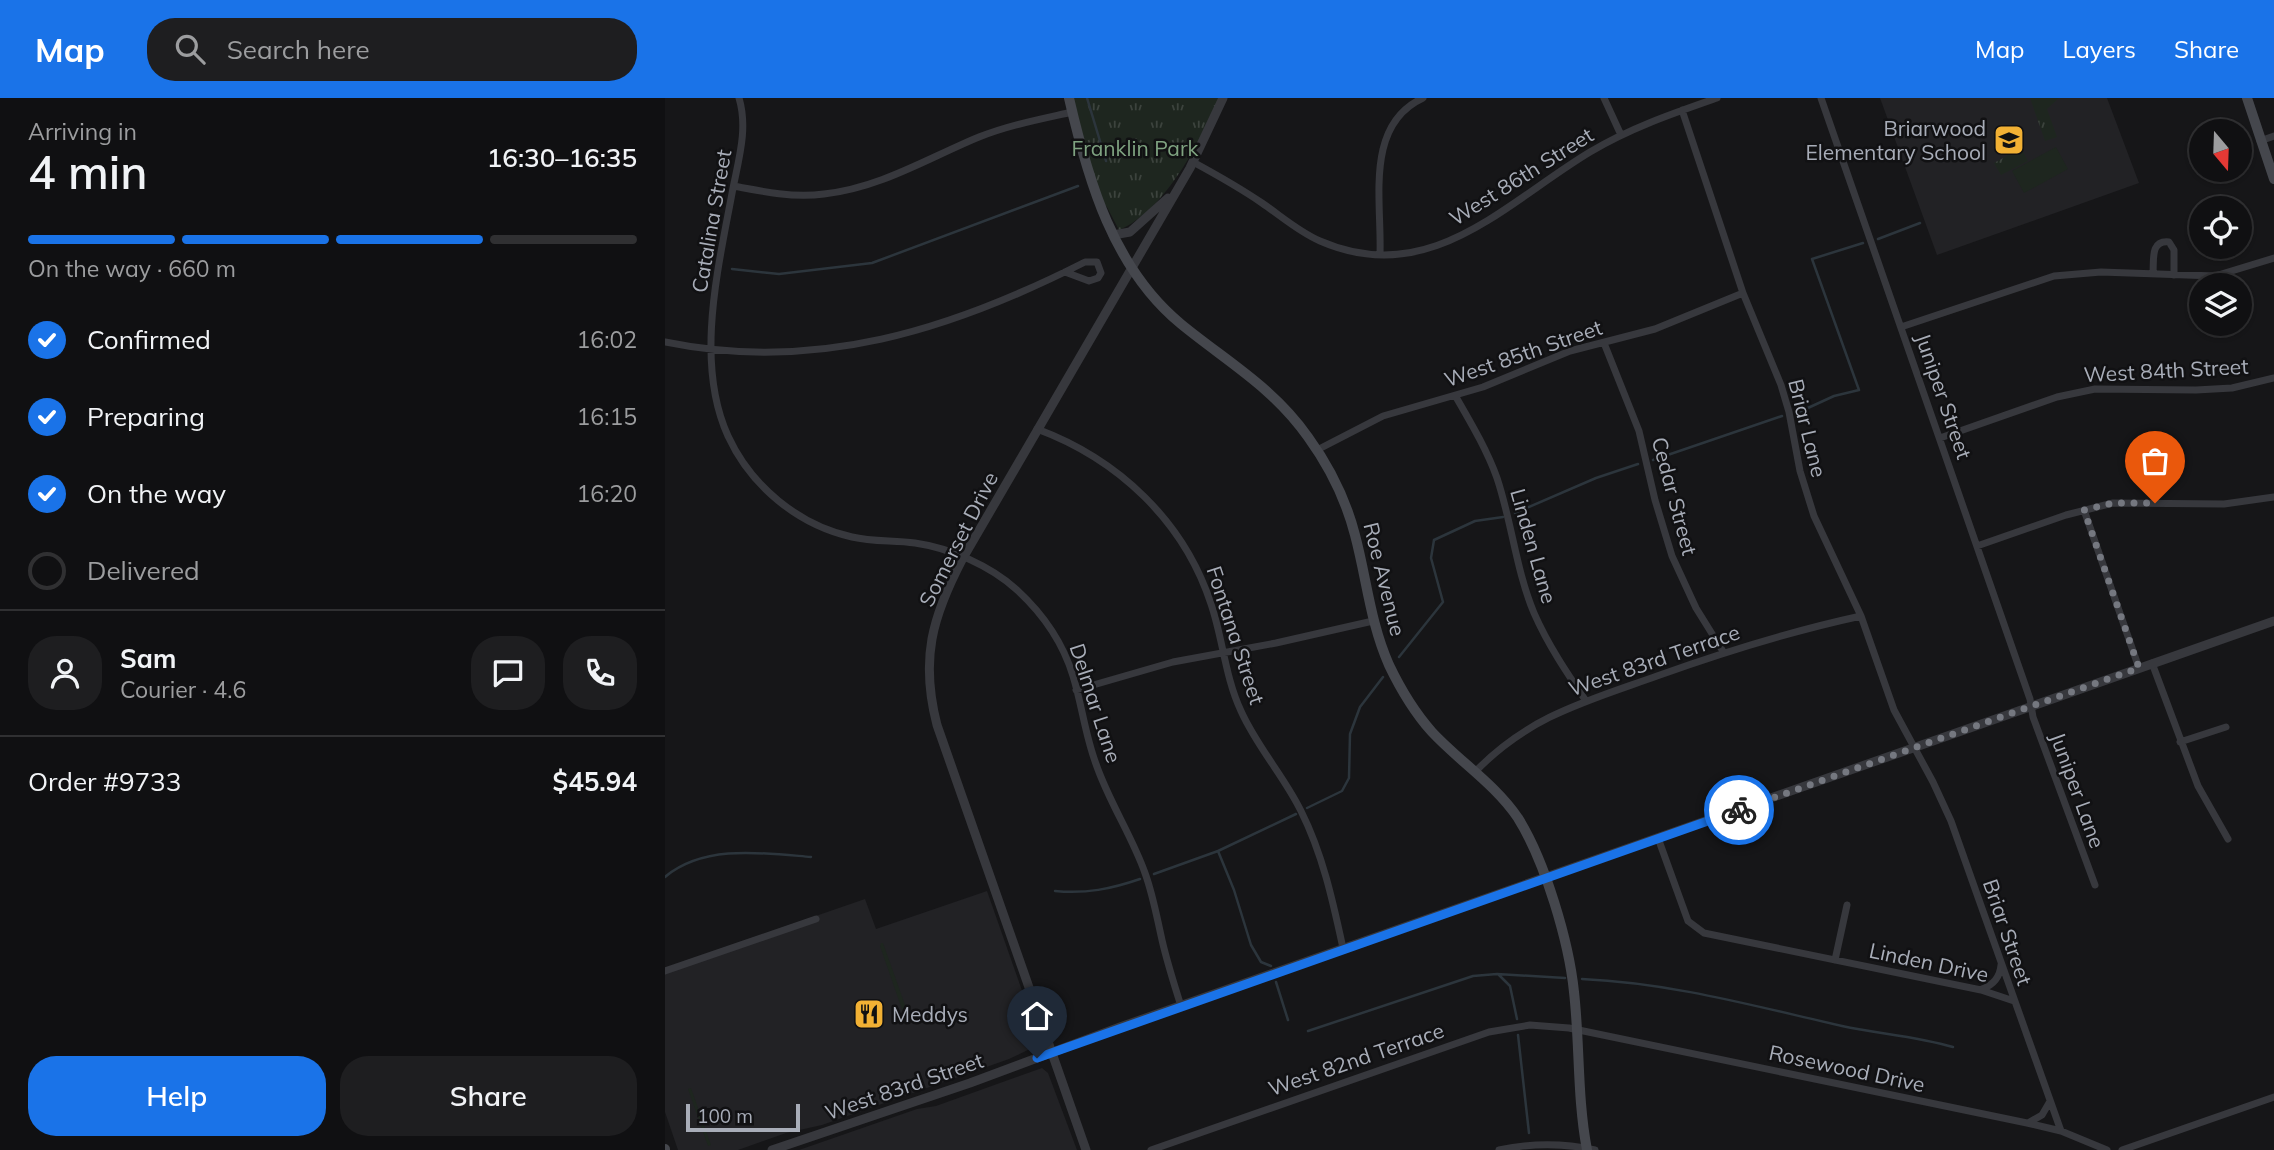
<!DOCTYPE html>
<meta charset="utf-8">
<style>
body{margin:0;font-family:Mulish,sans-serif;background:#1e1e20;color:#f1f3f6;height:100vh;display:flex;flex-direction:column;font-size:26px;white-space:nowrap}
*{box-sizing:border-box;margin:0}
p{font-size:23px;color:#9c9d9f}
.icon{flex:none;width:38px;height:38px;fill:none;stroke:currentColor;stroke-width:2;stroke-linecap:round;stroke-linejoin:round}
.map{position:relative;flex:1;overflow:hidden}
.details{display:flex;flex-direction:column;background:#101012;width:665px}
.details>*{flex:none}
.needle{width:46px;rotate:161deg}
.buttons{position:absolute;left:1524px;top:21px;display:grid;gap:14px}
.buttons a{display:grid;place-items:center;width:63px;height:63px;border-radius:50%;background:#101012;box-shadow:0 2px 5px #0004,0 0 0 2px #303032;font-size:35px}
.scale{position:absolute;left:21px;bottom:18px;width:114px;box-sizing:border-box;padding-left:7px;border:4px solid #a8adb8;border-top:0;font-size:19px;line-height:24px;white-space:nowrap;color:#a8adb8;-webkit-text-stroke:5px #111113;paint-order:stroke}
.pin{position:absolute;display:grid;place-items:center;width:60px;height:60px;color:#fff;margin:-72px -30px;border-radius:50% 50% 50% 0;rotate:-45deg;box-shadow:0 0 7px #0007}
.pin .icon{rotate:45deg}
.courier{position:absolute;display:grid;place-items:center;width:70px;height:70px;margin:-35px;border:5px solid #1a73e8;border-radius:50%;background:#fff;color:#222;box-shadow:0 2px 9px #0007}
.summary em{font-style:normal;font-weight:600}
.summary div{display:flex;flex-direction:column-reverse}
.summary{display:flex;align-items:center;justify-content:space-between;height:119px;padding:0 28px}
h1{font-size:46px;font-weight:600;line-height:52px}
.bar{display:grid;grid-template-columns:repeat(4,1fr);gap:10px 7px;align-content:center;height:84px;padding:0 28px}
.bar i{height:9px;border-radius:5px;background:#303032}
.bar .on{background:#1a73e8}
.bar p{grid-column:span 4}
.line{display:flex;align-items:center;gap:18px;padding:0 28px;border-top:2px solid #303032}
.line div{flex:1}
.round{display:grid;place-items:center;flex:none;width:74px;height:74px;border-radius:28px;background:#1e1e20}
ol{padding:0 28px;list-style:none}
li{display:flex;align-items:center;gap:21px;height:77px}
li p{margin-inline-start:auto}
li .icon{padding:7px;border-radius:50%;background:#1a73e8;color:#fff;stroke-width:4}
li:last-child{color:#9c9d9f}
li i{width:38px;height:38px;border:4px solid #303032;border-radius:50%}
.cta{display:flex;gap:14px;margin-top:auto;padding:14px 28px}
.cta a{flex:1;height:80px;border-radius:28px;background:#1a73e8;color:#fff;font-size:28px;font-weight:600;line-height:80px;text-align:center}
.cta a+a{background:#1e1e20;color:#f1f3f6}
header{display:flex;align-items:center;gap:42px;box-sizing:border-box;height:98px;padding:0 35px;background:#1a73e8;color:#fff}
header strong{font-size:33px}
nav{display:flex;gap:38px;margin-inline-start:auto;font-size:24px}
.search{width:490px;height:63px;background:#1e1e20;display:flex;align-items:center;gap:18px;box-sizing:border-box;padding:0 24px;border-radius:28px;color:#9c9d9f;font-size:26px}
main{display:flex;flex:1;min-height:0}
.map>svg:first-child{display:block}
</style>
<header>
<strong>Map</strong>
<div class="search"><svg class="icon" aria-label="search" viewBox="0 0 24 24"><circle cx="10" cy="10" r="6"/><path d="M15 15l6 6"/></svg>Search here</div>
<nav><a>Map</a><a>Layers</a><a>Share</a></nav>
</header>
<main>
<section class="details">
<div class="summary"><div><h1>4 min</h1><p>Arriving in</p></div><em>16:30–16:35</em></div>
<div class="bar"><i class="on"></i><i class="on"></i><i class="on"></i><i></i><p>On the way · 660 m</p></div>
<ol>
<li><svg class="icon" aria-label="check" viewBox="0 0 24 24"><path d="M5 12l5 5 9-10"/></svg>Confirmed<p>16:02</p></li>
<li><svg class="icon" aria-label="check" viewBox="0 0 24 24"><path d="M5 12l5 5 9-10"/></svg>Preparing<p>16:15</p></li>
<li><svg class="icon" aria-label="check" viewBox="0 0 24 24"><path d="M5 12l5 5 9-10"/></svg>On the way<p>16:20</p></li>
<li><i></i>Delivered</li>
</ol>
<div class="line" style="height:126px"><a class="round"><svg class="icon" aria-label="person" viewBox="0 0 24 24"><circle cx="12" cy="8" r="4"/><path d="M4 21q1-7 8-7t8 7"/></svg></a><div><b>Sam</b><p>Courier · 4.6</p></div><a class="round"><svg class="icon" aria-label="chat" viewBox="0 0 24 24"><path d="M4 5h16v11H9l-5 4z"/></svg></a><a class="round"><svg class="icon" aria-label="phone" viewBox="0 0 24 24"><path d="M5 4h4l2 5-3 2q2 4 5 5l2-3 5 2v4C11 20 4 13 5 4z"/></svg></a></div>
<div class="line" style="height:91px"><div>Order #9733</div><b>$45.94</b></div>
<div class="cta"><a>Help</a><a>Share</a></div>
</section>
<div class="map">
<svg width="1609" height="1052" viewBox="0 0 1609 1052">
<defs>
<pattern id="park-tufts" width="24" height="20" patternUnits="userSpaceOnUse" patternTransform="scale(1.75)"><rect width="24" height="20" fill="#1e261f"/><path d="M3 7l-1-3M5 7V3M7 7l1-3M15 17l-1-3M17 17v-4M19 17l1-3" fill="none" stroke="#3c433d"/></pattern>
</defs>
<rect width="100%" height="100%" fill="#161618"/>
<path fill="#222225" d="M1215 0H1442L1474 85 1272 157Z
M322 793 361 904 369 936 371 947 367 950 344 961 157 1027 121 1035 73 1052H13L0 1014V870L200 801 211 831Z
M377 970 383 975 412 1052H134L252 1011 271 1008Z"/>
<path fill="#1e261f" d="M1391 49 1403 71 1359 95 1347 73Z
M216 845H218L245 921 240 920 215 848Z
M26 990 46 1047 43 1048 23 991Z"/>
<path fill="url(#park-tufts)" d="M404 0H558C533 43 502 112 454 132L442 109 432 100Z
M1365 0H1394L1382 11 1392 39 1380 43Z
M1356 50 1363 63 1336 77 1329 65Z"/>
<g fill="none" stroke-linecap="round" stroke-linejoin="round">
<path stroke="#2c353c" stroke-width="2.5" d="M422 0 441 63
M1213 141 1255 125
M67 171 114 176 207 165 413 88
M1132 315 1169 298 1194 292 1147 161 1198 145
M988 362 1117 318
M850 415 931 380 973 366
M734 559 778 504 766 460 769 442 810 423 838 419
M642 710 677 693 684 680 685 636 695 609 718 579
M553 753 631 716
M489 776 553 753 569 792 586 847 596 864 606 868
M0 779C39 746 99 755 146 759
M390 793C421 796 446 791 475 781
M834 877 845 888 852 921
M917 881C1007 885 1089 908 1177 928 1214 936 1251 938 1288 949
M611 884 623 922
M643 933 808 878 832 876 900 880
M853 937 864 1035"/>
<path stroke="#37383d" stroke-width="7" d="M74 0C83 30 74 60 68 90 54 167 29 263 63 338 86 388 133 427 187 439 208 444 229 442 250 445 285 450 326 468 352 492 377 515 398 545 408 578 417 607 420 637 431 666 444 704 467 738 480 775 488 797 492 820 497 842 502 864 509 886 516 908
M939 0 956 37
M1156 0 1365 601 1368 619 1430 787
M1017 12 1078 195 1116 287 1124 314 1135 373 1149 418 1196 518 1229 612 1268 684 1286 723 1396 1033
M1595 43 1609 38
M528 64C552 77 575 90 597 105 616 118 634 134 655 143 765 191 840 105 925 54 965 30 1009 15 1052 0
M69 88C99 94 129 100 159 96 215 90 263 60 314 39 344 27 376 21 407 14
M715 156C717 104 699 27 758 0
M1488 176C1489 162 1485 142 1504 144L1509 152V177
M1236 229 1389 178 1436 174 1550 178 1609 160
M0 244C151 275 286 232 420 164H432L436 175 433 180 424 183 400 174
M939 245 974 333 990 402 1007 458 1031 510 1059 555
M791 299C806 325 822 352 832 380 847 425 851 472 869 515 883 547 902 575 921 603
M372 331C453 361 519 423 546 506 558 541 560 579 576 613 592 649 619 678 636 713 658 757 668 804 678 850
M1275 340 1392 299 1430 291 1531 292 1567 290 1609 280
M652 352 718 318 818 289 905 253 990 231 1078 195
M1419 412 1474 570
M1312 448 1401 417 1448 405 1559 406 1609 399
M1487 565 1533 688 1563 741
M411 592 508 564 611 545 708 523
M1515 644 1561 629
M811 673C864 618 922 603 992 578 1059 554 1127 533 1196 518
M993 740 1023 823 1039 835 1316 892 1349 903
M1170 862 1182 807
M0 873 151 821
M1317 891C1328 887 1335 879 1336 867
M1363 1025 1377 1017 1384 1005
M486 1052 824 934 865 927 904 930 1362 1025 1396 1033 1442 1052
M834 1052C866 1045 899 1045 930 1052
M1457 1052 1609 999"/>
<path stroke="#37383d" stroke-width="9" d="M448 137 465 134 503 100
M107 1052 305 985 455 929 1609 523
M421 1052 272 627C255 561 267 519 298 460L525 70 558 0"/>
<path stroke="#45474d" stroke-width="10" d="M404 0C423 82 448 170 516 226 561 263 608 289 643 339 664 368 681 402 690 437 702 482 705 524 724 567 735 590 750 615 767 634 795 664 830 686 853 720 880 763 904 844 909 894 915 947 912 999 922 1052
M1582 0 1609 81
M0 1051V1052"/>
</g>
<g fill="none" stroke-linecap="round" stroke-linejoin="round">
<path stroke="#757880" stroke-width="7" stroke-dasharray="0 12.6" d="M1074 712 1474 570 1419 412 1448 405H1490"/>
<path stroke="#1a73e8" stroke-width="9" d="M372 960 1074 712"/>
</g>
<defs>
<g id="school-square" transform="scale(1.575)"><rect x="-9" y="-9" width="18" height="18" rx="4" fill="#f2b134" stroke="#111113"/><path d="M0-5L7-2L0 1L-7-2ZM-4 1L0 2.5L4 1V4Q0 6-4 4Z" fill="#111"/></g>
<g id="restaurant-square" transform="scale(1.575)"><rect x="-9" y="-9" width="18" height="18" rx="4" fill="#f2b134" stroke="#111113"/><path d="M-5-6h1v4h1v-4h1v4h1v-4h1v5L-1.5 .5V6h-2V.5L-5-1ZM5-6V6H3V1.5H1.5Q1.5-4 5-6Z" fill="#111"/></g>
</defs>
<g fill-rule="evenodd">
<use href="#school-square" x="1344" y="42"/>
<use href="#restaurant-square" x="204" y="916"/>
</g>
<g text-anchor="middle" dominant-baseline="central" stroke-width="5" stroke-linejoin="round" paint-order="stroke">
<g font-size="21" fill="#a8adb8" stroke="#111113" text-anchor="end">
<text x="1321" y="30">Briarwood<tspan x="1321" dy="24">Elementary School</tspan></text>
<text x="227" y="916" text-anchor="start">Meddys</text>
</g>
<g font-size="21" fill="#7fa381" stroke="#111113">
<text x="470" y="50">Franklin Park</text>
</g>
<g font-size="21" fill="#a8adb8" stroke="#111113">
<text transform="translate(856 78) rotate(-32)">West 86th Street</text>
<text transform="translate(46 123) rotate(-80)">Catalina Street</text>
<text transform="translate(858 255) rotate(-19)">West 85th Street</text>
<text transform="translate(1501 272) rotate(-3)">West 84th Street</text>
<text transform="translate(1279 298) rotate(71)">Juniper Street</text>
<text transform="translate(1143 330) rotate(76)">Briar Lane</text>
<text transform="translate(1010 398) rotate(75)">Cedar Street</text>
<text transform="translate(293 441) rotate(-63)">Somerset Drive</text>
<text transform="translate(869 448) rotate(74)">Linden Lane</text>
<text transform="translate(720 481) rotate(76)">Roe Avenue</text>
<text transform="translate(571 537) rotate(72)">Fontana Street</text>
<text transform="translate(989 562) rotate(-19)">West 83rd Terrace</text>
<text transform="translate(431 605) rotate(72)">Delmar Lane</text>
<text transform="translate(1413 692) rotate(70)">Juniper Lane</text>
<text transform="translate(1343 834) rotate(71)">Briar Street</text>
<text transform="translate(1264 864) rotate(12)">Linden Drive</text>
<text transform="translate(691 961) rotate(-19)">West 82nd Terrace</text>
<text transform="translate(1182 970) rotate(12)">Rosewood Drive</text>
<text transform="translate(239 988) rotate(-19)">West 83rd Street</text>
</g>
</g>
</svg>
<div class="buttons">
<a><svg class="needle" viewBox="-14 -14 28 28"><path d="M0-13l5 13h-10z" fill="#e53935"/><path d="M0 13l5-13h-10z" fill="#9c9d9f"/></svg></a>
<a><svg class="icon" aria-label="locate" viewBox="0 0 24 24"><circle cx="12" cy="12" r="6"/><path d="M12 2v4M12 18v4M2 12h4M18 12h4"/></svg></a>
<a><svg class="icon" aria-label="layers" viewBox="0 0 24 24"><path d="M12 4l9 5-9 5-9-5zM3 14l9 5 9-5"/></svg></a>
</div>
<div class="scale">100 m</div>
<div class="pin" style="left:1490px;top:405px;background:#ea580c"><svg class="icon" aria-label="bag" viewBox="0 0 24 24"><path d="M5 8h14l-1 12H6zM9 8a3 3 0 0 1 6 0"/></svg></div>
<div class="pin" style="left:372px;top:960px;background:#1f2937"><svg class="icon" aria-label="home" viewBox="0 0 24 24"><path d="M3 11l9-7 9 7M6 9v11h12V9"/></svg></div>
<div class="courier" style="left:1074px;top:712px"><svg class="icon" aria-label="bike" viewBox="0 0 24 24"><circle cx="6" cy="16" r="4"/><circle cx="18" cy="16" r="4"/><path d="M6 16l4-8h5l3 8M10 8l3 8H6M13 5h3"/></svg></div>
</div>
</main>
